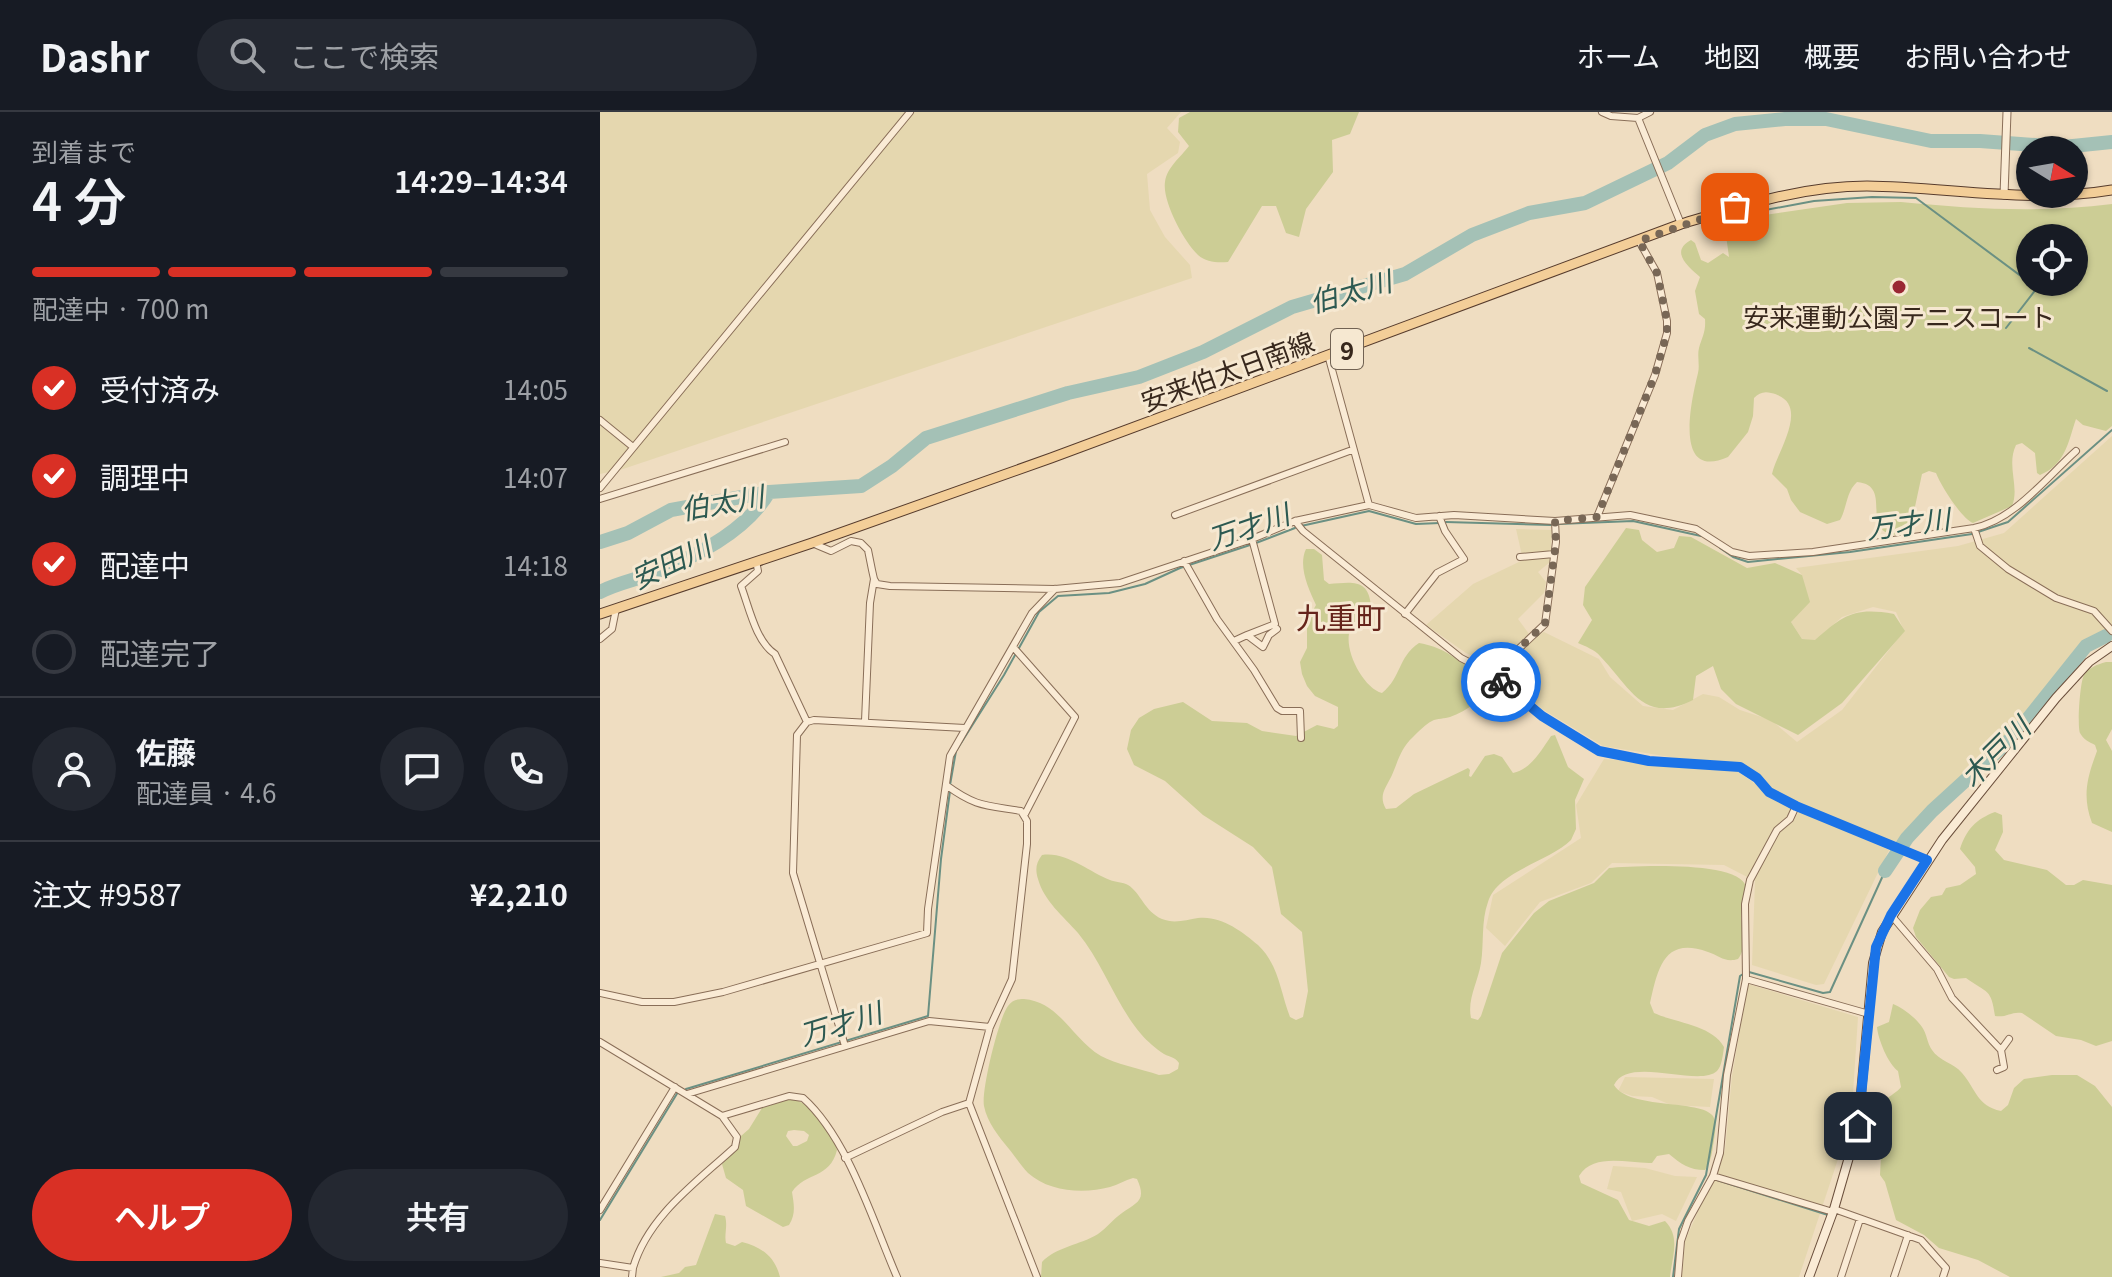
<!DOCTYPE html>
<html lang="ja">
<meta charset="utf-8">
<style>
body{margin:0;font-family:Georgia,"Noto Sans JP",serif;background:#242831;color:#f1f3f6;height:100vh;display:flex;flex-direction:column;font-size:30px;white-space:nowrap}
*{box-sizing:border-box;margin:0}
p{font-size:26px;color:#9ea1a6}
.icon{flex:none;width:44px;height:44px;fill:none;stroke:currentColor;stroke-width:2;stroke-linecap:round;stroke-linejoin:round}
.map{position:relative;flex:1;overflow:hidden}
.details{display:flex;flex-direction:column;background:#171b24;width:600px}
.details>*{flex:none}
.needle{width:52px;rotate:101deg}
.fabs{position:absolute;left:1416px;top:24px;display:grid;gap:16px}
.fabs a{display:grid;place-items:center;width:72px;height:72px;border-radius:50%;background:#171b24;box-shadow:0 2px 6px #0004;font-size:40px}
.pin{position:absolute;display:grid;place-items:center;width:68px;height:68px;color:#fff;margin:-34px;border-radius:16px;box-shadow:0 4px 12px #0006}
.courier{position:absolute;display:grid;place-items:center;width:80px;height:80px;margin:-40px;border:6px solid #1a73e8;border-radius:50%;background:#fff;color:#222;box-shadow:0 2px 10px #0007}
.head em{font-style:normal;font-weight:600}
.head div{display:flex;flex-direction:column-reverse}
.head{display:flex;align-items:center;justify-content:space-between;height:136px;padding:0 32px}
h1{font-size:52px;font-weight:600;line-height:60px}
.bar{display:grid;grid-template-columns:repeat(4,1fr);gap:12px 8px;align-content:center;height:96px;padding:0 32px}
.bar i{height:10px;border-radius:6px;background:#363941}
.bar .current{background:#d93025}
.bar p{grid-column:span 4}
.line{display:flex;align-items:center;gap:20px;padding:0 32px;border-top:2px solid #363941}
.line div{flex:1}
.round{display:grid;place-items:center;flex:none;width:84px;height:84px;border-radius:42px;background:#242831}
ol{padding:0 32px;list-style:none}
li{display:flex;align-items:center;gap:24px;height:88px}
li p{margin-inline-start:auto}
li .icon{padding:8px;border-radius:50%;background:#d93025;color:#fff;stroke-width:4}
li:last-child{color:#9ea1a6}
li i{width:44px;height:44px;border:4px solid #363941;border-radius:50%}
.primary-button{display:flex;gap:16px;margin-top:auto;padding:16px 32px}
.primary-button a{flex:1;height:92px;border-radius:48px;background:#d93025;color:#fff;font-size:32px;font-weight:600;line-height:92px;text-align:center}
.primary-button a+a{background:#242831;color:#f1f3f6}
header{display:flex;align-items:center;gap:48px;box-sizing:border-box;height:112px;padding:0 40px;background:#171b24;border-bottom:2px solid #363941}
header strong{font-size:38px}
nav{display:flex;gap:44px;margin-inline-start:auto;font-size:28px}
.search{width:560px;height:72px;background:#242831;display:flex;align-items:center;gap:20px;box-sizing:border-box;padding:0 28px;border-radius:44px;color:#9ea1a6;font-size:30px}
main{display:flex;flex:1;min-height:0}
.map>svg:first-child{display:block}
</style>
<header>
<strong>Dashr</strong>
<div class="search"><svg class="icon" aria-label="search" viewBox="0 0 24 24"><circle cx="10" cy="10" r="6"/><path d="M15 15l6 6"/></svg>ここで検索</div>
<nav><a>ホーム</a><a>地図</a><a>概要</a><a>お問い合わせ</a></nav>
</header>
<main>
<section class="details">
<div class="head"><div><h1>4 分</h1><p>到着まで</p></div><em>14:29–14:34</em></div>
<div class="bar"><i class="current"></i><i class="current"></i><i class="current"></i><i></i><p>配達中 · 700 m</p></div>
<ol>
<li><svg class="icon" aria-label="check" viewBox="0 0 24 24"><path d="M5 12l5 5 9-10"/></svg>受付済み<p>14:05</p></li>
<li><svg class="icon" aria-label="check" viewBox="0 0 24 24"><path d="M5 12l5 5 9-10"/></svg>調理中<p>14:07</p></li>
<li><svg class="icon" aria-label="check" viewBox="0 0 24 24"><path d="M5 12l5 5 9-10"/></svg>配達中<p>14:18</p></li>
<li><i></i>配達完了</li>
</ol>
<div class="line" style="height:144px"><a class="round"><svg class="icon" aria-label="person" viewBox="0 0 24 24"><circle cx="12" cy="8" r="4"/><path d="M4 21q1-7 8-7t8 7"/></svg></a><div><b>佐藤</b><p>配達員 · 4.6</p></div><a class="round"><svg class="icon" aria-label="chat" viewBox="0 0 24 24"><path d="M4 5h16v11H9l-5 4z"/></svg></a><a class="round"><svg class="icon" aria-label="phone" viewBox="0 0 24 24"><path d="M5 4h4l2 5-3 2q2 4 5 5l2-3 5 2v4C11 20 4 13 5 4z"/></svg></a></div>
<div class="line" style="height:104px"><div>注文 #9587</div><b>¥2,210</b></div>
<div class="primary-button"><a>ヘルプ</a><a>共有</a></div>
</section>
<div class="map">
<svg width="1512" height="1165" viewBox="0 0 1512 1165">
<rect width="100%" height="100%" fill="#efddc1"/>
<path fill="#e5d7af" d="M0 0H581L567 16 580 30 578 41 547 62 550 98 565 125 590 153 592 166 23 357 0 362Z
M1512 324V518L1482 533 1452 576 1414 620 1295 730 1197 691 1188 706 1177 716 1182 718 1193 710 1199 699 1289 738 1224 872 1216 873 1152 853 1155 769 1124 753 1012 751 991 771 940 790 905 834 886 816 893 783 981 726 976 693 1004 647 1134 657 1157 673 1162 665 1141 651 1076 646 1003 634 942 597 890 552 866 541 826 513 873 472 923 448 916 417 952 418 950 450 938 460 946 470 944 481 918 507 932 526 944 520 999 547 1010 565 1043 594 1073 598 1103 582 1119 585 1140 598 1171 608 1197 630 1242 598 1304 519 1296 500 1273 495 1242 505 1215 529 1202 527 1191 510 1202 463 1196 456 1358 434 1404 421Z
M1148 872 1258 905 1252 997 1243 1032 1199 1165H1082L1085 1129 1125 1038 1132 964Z
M1025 965 1114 967 1110 995 1071 993 1052 985 1032 984 1018 979Z
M1013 1054 1045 1056 1075 1064 1097 1065 1076 1109 1062 1102 1032 1109 1021 1080 1007 1077Z"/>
<path fill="#cccd95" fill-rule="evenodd" d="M590 0H759L750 22 732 28 733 60 706 97 699 125 686 121 676 94H662L628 150C617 151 606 150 598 143 584 130 562 89 565 70 567 55 581 45 589 34L578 20 579 6Z
M1301 90C1373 97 1440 101 1512 92V314L1506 319 1483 313 1476 307C1468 330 1466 352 1440 363L1437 361 1435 341 1422 331 1416 333C1406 354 1420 375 1412 394L1373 411C1362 407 1341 374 1336 361L1329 359 1322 362 1310 418C1304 423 1299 424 1292 422 1261 417 1293 373 1257 370 1246 380 1247 396 1240 408L1227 412 1200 400 1191 388 1187 377 1172 362C1177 339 1213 290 1171 281 1164 279 1159 281 1154 286L1153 304 1148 320 1128 345C1072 370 1092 286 1098 261 1100 253 1097 244 1099 236 1102 225 1106 220 1105 207L1099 202 1095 179 1100 165C1089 155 1069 140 1091 128L1095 131 1101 148 1108 151 1123 141 1129 145 1124 109 1247 91ZM1430 126H1474V170H1430Z
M1026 416 1039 418 1042 428 1057 440 1074 436 1079 424 1091 425 1147 456 1175 451 1202 463 1210 490 1191 510 1202 527 1215 528C1244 503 1254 495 1294 502L1305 519 1242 591 1198 623 1136 592 1121 577 1113 554 1096 564 1093 588C1043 613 1031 576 1000 544 995 538 985 534 978 531L992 508 983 493 985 475Z
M706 437H714L722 443 724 468 729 472C750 471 769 465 771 495 765 504 753 509 750 518 743 537 763 576 782 581 802 565 797 546 819 531 842 535 850 543 869 555 902 574 875 596 850 605 845 607 837 606 832 609 826 612 818 620 813 625 801 636 798 649 792 663 786 676 778 683 786 697L796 696 814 682 868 656 870 658 869 664 871 665 885 644 894 642 902 645 913 661C931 657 941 639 951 624L955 623 968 655 984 667 975 688 976 717 971 728C949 750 897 759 888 790 881 809 884 831 881 851 878 870 867 887 871 906L878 908 881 904 902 841 934 801 949 789 994 771 1009 756C1031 754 1141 748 1146 775 1148 785 1141 796 1141 806 1143 820 1147 835 1138 847 1125 851 1120 844 1108 840 1064 824 1058 856 1050 891L1054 901C1076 911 1112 913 1124 935 1123 942 1122 954 1117 959 1099 976 1028 943 1014 973 1029 998 1101 987 1113 1004 1117 1011 1115 1020 1114 1028 1112 1039 1112 1048 1105 1058 1089 1058 1081 1052 1069 1042L1057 1044 1052 1051C1029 1052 994 1040 979 1064L981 1071 1018 1088 1029 1108 1049 1114 1065 1109C1081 1125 1072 1145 1070 1165H441L442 1150C456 1135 480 1133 498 1122 507 1116 513 1107 522 1101 537 1090 547 1089 537 1067L533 1066C525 1068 518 1073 510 1075 484 1082 449 1080 428 1061 421 1054 415 1044 409 1037 399 1025 387 1010 384 994 381 979 399 905 408 894 412 888 417 887 424 887 460 890 472 927 501 944 515 952 542 957 559 963L569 962 578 957 579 951C574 944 571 946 564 942 556 937 547 929 541 922 516 893 503 851 478 821 463 804 444 789 438 767 435 757 436 751 442 743 466 739 489 760 510 768 515 770 523 770 528 773 541 781 544 799 562 807 574 812 586 808 598 806 620 803 642 819 658 833 679 853 680 879 690 905L696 908 703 905 708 879 702 820 681 802 672 755 653 735 603 703 565 669 534 653 527 637 531 618 539 606 554 597 583 590 612 609 647 611 662 619 696 624 717 613 734 617 738 614V595L715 584 707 574 702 562 700 550 707 536V509L716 493C708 476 698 454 706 437Z
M1506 550H1512V617L1506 628 1512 639V720L1492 711C1482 684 1487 666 1497 639L1495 633C1489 630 1483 627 1480 621 1477 613 1480 570 1484 563 1490 555 1496 553 1506 550Z
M1395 700 1402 703 1403 720 1395 738 1404 748 1447 758 1466 773H1474L1483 768 1512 773V929L1496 934 1481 928 1456 924 1422 901C1412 899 1406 906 1395 904 1391 876 1388 882 1366 866L1354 867 1349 865 1316 825 1313 816 1320 798 1331 785 1342 783 1346 776 1360 773 1376 762 1375 755 1360 737C1366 718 1376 707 1395 700Z
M1293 892C1302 895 1317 907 1322 915 1327 922 1327 931 1332 938 1339 949 1354 951 1362 961 1376 977 1377 994 1401 999L1408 993 1414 976 1424 967 1452 963H1477L1495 974 1512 995V1165H1410L1378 1148 1339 1136 1324 1123 1296 1108 1285 1070 1280 1063 1281 1045C1275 1037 1268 1039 1261 1029L1265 1002 1269 994C1277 993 1297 981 1301 975L1298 959C1288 952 1278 927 1277 915L1289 910Z
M190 987C212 989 232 1019 237 1038 230 1067 205 1060 192 1080 194 1093 196 1102 189 1113L183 1115 146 1094 143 1078 126 1066 122 1052 135 1038 141 1024 149 1017 162 996ZM194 1018 204 1019 209 1023 207 1029 197 1034H193L186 1024 188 1019Z
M115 1102 125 1104C128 1114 124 1122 126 1131L135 1134 142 1130C162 1135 175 1145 180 1165H61L79 1161 85 1155 96 1153Z"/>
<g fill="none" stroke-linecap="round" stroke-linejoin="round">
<path stroke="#6b9083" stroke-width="2" d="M1123 106 1214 89 1272 85 1316 86 1437 176 1406 216
M1429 236 1507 279
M846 410 951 413
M958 412 1033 409 1101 424
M701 414 769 399 816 412 840 411
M1378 420 1408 410 1512 318
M656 431 695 416
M1120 436 1133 445 1148 450 1250 440 1372 422
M350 673 356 639 404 563 439 500 458 484 509 481 545 472 580 456 650 433
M1149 860 1223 881 1230 880 1285 759
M86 977 328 904 341 747 350 679
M1114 1067 1228 1103
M0 1108 78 980
M1073 1165 1079 1117 1106 1063 1140 864 1143 862"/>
<path stroke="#a4c1b6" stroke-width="14" d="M0 430 28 421 71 398 169 380 261 374 292 354 326 326 468 281 539 265 603 240 692 195 805 162 872 123 929 101 985 91 1068 51 1105 23 1135 12 1185 7H1226L1331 29H1380L1463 35 1512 30
M0 480C17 471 35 468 53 461 95 445 146 419 169 380
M1285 759 1307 726 1332 699 1415 623 1486 534 1506 524"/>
<g stroke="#896e58" stroke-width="8">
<path id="minor" d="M1002 0 1011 4 1038 6 1081 112
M1038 6 1050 0
M728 243 769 393
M0 308 33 335
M0 376 310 0
M0 387 185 330
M575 403 752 338
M997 405 1055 263 1067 221V209L1057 161 1039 129
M695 409 703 419 861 546 892 562 942 604 999 639 1049 649 1140 655 1157 666 1169 680 1196 694 1327 748
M1374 416 1380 434 1408 457 1456 486 1494 499 1512 519
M212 431 231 439 251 429 261 431 268 438 272 458 274 467 270 491 265 609
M920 445 954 442
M156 449 158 459 141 474C149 495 156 530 175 542L207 610
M584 449 617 507 654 558 677 596 682 599H700L701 626
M274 467 277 472 290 474 455 477 520 471 652 427 695 409 769 393 816 406 854 403 955 409 1030 403 1096 417 1132 440 1149 444 1213 440 1374 416C1414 408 1446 366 1476 339
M805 502 837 461 864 447 845 419 839 404
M647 523 675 512 652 427
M0 527 12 517 16 497
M634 529 647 523 663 535 669 523 677 517
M414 536 475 605 425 702
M892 562 945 512 956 430 955 409
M346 673C376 695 385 693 421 699L427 709V732L412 867 390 915 369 991 437 1165
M1291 803 1337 857 1352 886 1401 938 1404 955 1397 958
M1146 867 1269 902
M0 881 42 890H74L123 880 327 821 328 797 350 644 432 501 455 477
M0 930 122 1004 189 984 203 986C248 1026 273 1110 297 1165
M245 934 193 761 197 623 207 610 214 608 365 616
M1401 938 1409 927
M87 982 329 909 390 915
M245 1046 342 1000 369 991
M1113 1064 1233 1100
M1234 1097 1321 1128 1346 1156 1343 1165
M0 1098 75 975
M0 1151 33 1156 32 1165
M33 1156C48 1104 97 1070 135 1035L137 1025 122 1004
M1078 1165 1081 1129 1088 1109 1113 1064 1120 1041 1127 963 1146 867 1145 792 1150 768 1177 718 1190 707 1196 694
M1241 1165 1260 1107
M1294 1165 1308 1123"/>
</g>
<g stroke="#896e58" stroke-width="9">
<path id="tertiary" d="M1404 83 1407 0"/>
</g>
<g stroke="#6b4f3c" stroke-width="10">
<path id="secondary" d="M1209 1165 1234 1097 1258 1014 1273 851 1282 820 1342 728 1456 586 1489 550 1512 534"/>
</g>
<g stroke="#573c2d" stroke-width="11">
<path id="primary" d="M0 502 212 431 451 346 1081 112C1142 94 1201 74 1267 74 1349 75 1430 92 1512 78"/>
</g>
<use href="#minor" stroke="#faebd5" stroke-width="6"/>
<use href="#tertiary" stroke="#faebd5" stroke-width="7"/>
<use href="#secondary" stroke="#faebd5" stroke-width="8"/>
<use href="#primary" stroke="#f3ce98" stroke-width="9"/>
</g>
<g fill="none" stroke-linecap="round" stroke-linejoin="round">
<path stroke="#786756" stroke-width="8" stroke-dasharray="0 14.4" d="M901 570 892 562 945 512 956 430 955 409 997 405 1055 263 1067 221V209L1057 161 1039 129 1135 95"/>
<path stroke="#1a73e8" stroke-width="10" d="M901 570 942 604 999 639 1049 649 1140 655 1157 666 1169 680 1196 694 1327 748 1291 803 1276 835 1258 1014"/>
</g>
<circle fill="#9a2733" stroke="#f6e8d1" stroke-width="3" cx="1299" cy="175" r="8"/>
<g text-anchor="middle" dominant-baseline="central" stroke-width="6" stroke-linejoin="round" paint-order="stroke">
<rect fill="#f6e8d1" stroke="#716253" stroke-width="2" x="731" y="217" width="32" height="40" rx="6"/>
<g font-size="24" font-weight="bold" fill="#38281d">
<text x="747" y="237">9</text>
</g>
<g font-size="26" fill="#38281d" stroke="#f6e8d1">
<text x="1299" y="203">安来運動公園テニスコート</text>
</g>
<g font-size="26" fill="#38281d" stroke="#f6e8d1">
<text transform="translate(627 258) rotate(-20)">安来伯太日南線</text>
</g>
<g font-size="28" font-style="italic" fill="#2c5951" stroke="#f6e8d1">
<text transform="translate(750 178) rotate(-16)">伯太川</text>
<text transform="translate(122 389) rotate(-10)">伯太川</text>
<text transform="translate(1308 410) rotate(-7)">万才川</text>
<text transform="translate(648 413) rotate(-19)">万才川</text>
<text transform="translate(70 449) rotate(-25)">安田川</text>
<text transform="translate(1394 639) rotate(-45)">木戸川</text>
<text transform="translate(240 910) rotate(-17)">万才川</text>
</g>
<g font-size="30" fill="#66241b" stroke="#f6e8d1">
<text x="741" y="504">九重町</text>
</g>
</g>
</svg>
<div class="fabs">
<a><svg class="needle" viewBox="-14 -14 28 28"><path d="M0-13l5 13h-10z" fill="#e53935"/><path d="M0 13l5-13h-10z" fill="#9ea1a6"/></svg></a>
<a><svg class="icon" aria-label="locate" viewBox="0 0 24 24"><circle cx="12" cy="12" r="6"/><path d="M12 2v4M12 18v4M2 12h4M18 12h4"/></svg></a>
</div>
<div class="pin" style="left:1135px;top:95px;background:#ea580c"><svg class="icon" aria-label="bag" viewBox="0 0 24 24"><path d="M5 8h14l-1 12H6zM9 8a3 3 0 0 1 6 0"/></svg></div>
<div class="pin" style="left:1258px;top:1014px;background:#1f2937"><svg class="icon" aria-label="home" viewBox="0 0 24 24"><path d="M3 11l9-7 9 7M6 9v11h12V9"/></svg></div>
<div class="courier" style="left:901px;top:570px"><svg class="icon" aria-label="bike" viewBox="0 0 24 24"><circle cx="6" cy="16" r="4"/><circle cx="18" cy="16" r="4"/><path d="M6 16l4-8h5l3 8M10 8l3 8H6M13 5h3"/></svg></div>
</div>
</main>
